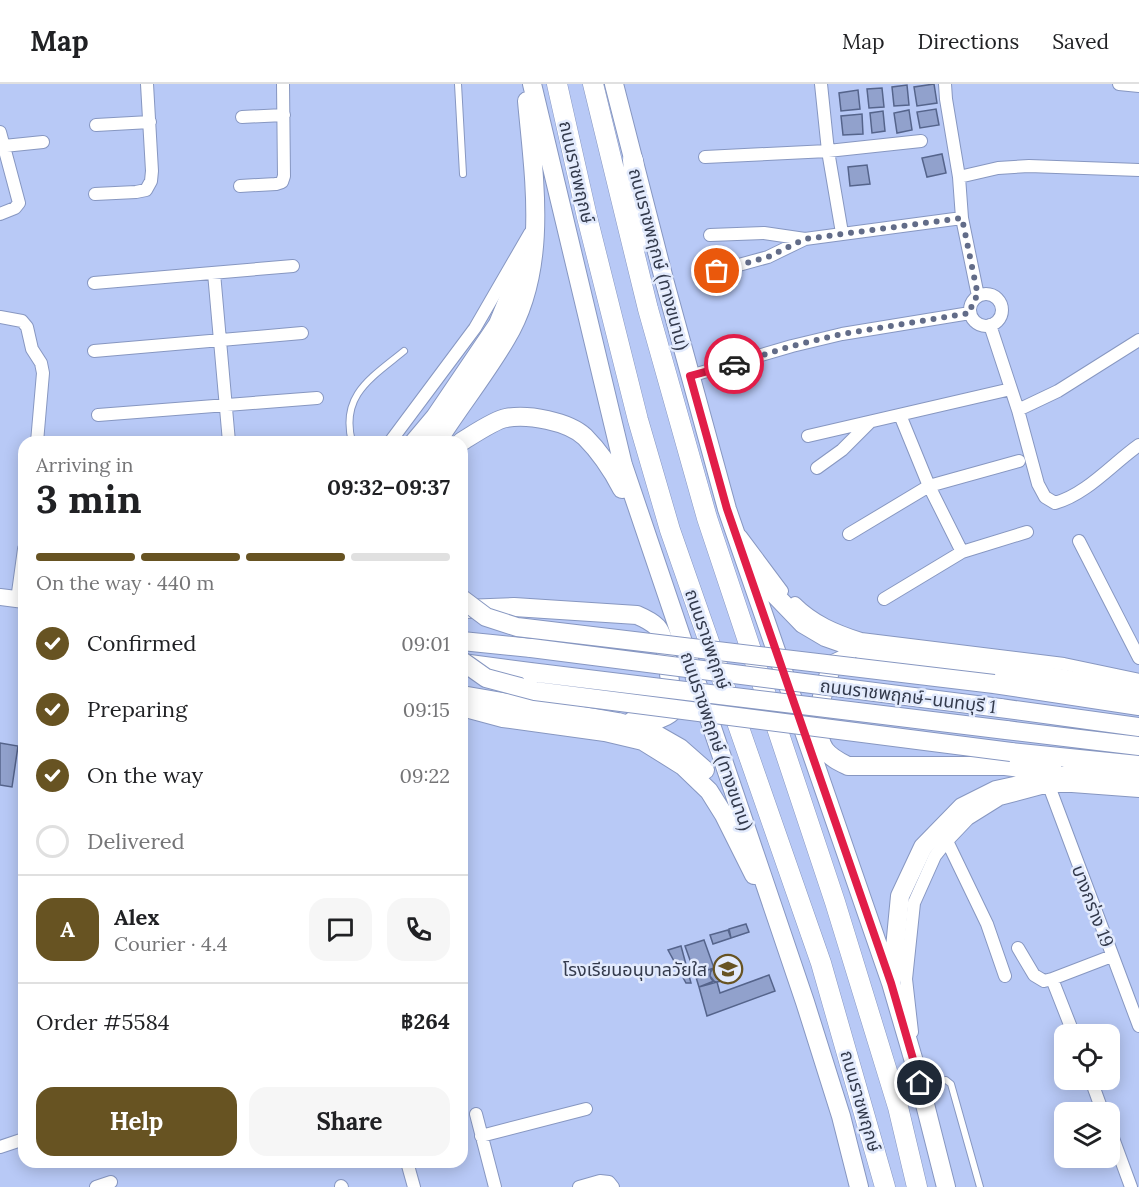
<!DOCTYPE html>
<meta charset="utf-8">
<style>
body{margin:0;font-family:Lora,"Noto Sans Thai",serif;background:#f6f6f6;color:#202124;height:100vh;display:flex;flex-direction:column;font-size:22px;white-space:nowrap}
*{box-sizing:border-box;margin:0}
p{font-size:20px;color:#757577}
.icon{flex:none;width:33px;height:33px;fill:none;stroke:currentColor;stroke-width:2;stroke-linecap:round;stroke-linejoin:round}
.map{position:relative;flex:1;overflow:hidden}
.drawer{position:absolute;left:18px;top:352px;width:450px;height:732px;display:flex;flex-direction:column;background:#fff;border-radius:18px;box-shadow:0 3px 15px #0003}
.drawer>*{flex:none}
.tools{position:absolute;left:1054px;top:940px;display:grid;gap:12px}
.tools a{display:grid;place-items:center;width:66px;height:66px;border-radius:12px;background:#fff;box-shadow:0 3px 15px #0003;font-size:30px}
.pin{position:absolute;display:grid;place-items:center;width:51px;height:51px;color:#fff;margin:-26px;border:3px solid #fff;border-radius:50%;box-shadow:0 2px 6px #0007}
.courier{position:absolute;display:grid;place-items:center;width:60px;height:60px;margin:-30px;border:4px solid #e11d48;border-radius:50%;background:#fff;color:#222;box-shadow:0 2px 8px #0007}
.head em{font-style:normal;font-weight:700}
.head div{display:flex;flex-direction:column-reverse}
.head{display:flex;align-items:center;justify-content:space-between;height:102px;padding:0 18px}
h1{font-size:39px;font-weight:700;line-height:45px}
.bar{display:grid;grid-template-columns:repeat(4,1fr);gap:9px 6px;align-content:center;height:72px;padding:0 18px}
.bar i{height:8px;border-radius:4px;background:#e0e0e0}
.bar .active{background:#675322}
.bar p{grid-column:span 4}
.line{display:flex;align-items:center;gap:15px;padding:0 18px;border-top:2px solid #e0e0e0}
.line div{flex:1}
.round{display:grid;place-items:center;flex:none;width:63px;height:63px;border-radius:18px;background:#f6f6f6}
ol{padding:0 18px;list-style:none}
li{display:flex;align-items:center;gap:18px;height:66px}
li p{margin-inline-start:auto}
li .icon{padding:6px;border-radius:50%;background:#675322;color:#fff;stroke-width:4}
li:last-child{color:#757577}
li i{width:33px;height:33px;border:3px solid #e0e0e0;border-radius:50%}
.button{display:flex;gap:12px;margin-top:auto;padding:12px 18px}
.button a{flex:1;height:69px;border-radius:18px;background:#675322;color:#fff;font-size:24px;font-weight:700;line-height:69px;text-align:center}
.button a+a{background:#f6f6f6;color:#202124}
header{display:flex;align-items:center;gap:36px;box-sizing:border-box;height:84px;padding:0 30px;background:#fff;border-bottom:2px solid #e0e0e0}
header strong{font-size:28px}
nav{display:flex;gap:33px;margin-inline-start:auto;font-size:21px}
.map>svg:first-child{display:block}
</style>
<header>
<strong>Map</strong>
<nav><a>Map</a><a>Directions</a><a>Saved</a></nav>
</header>
<div class="map">
<svg width="1139" height="1103" viewBox="0 0 1139 1103">
<rect width="100%" height="100%" fill="#b8c9f6"/>
<path fill="#91a1cc" stroke="#55648b" stroke-width="1.5" d="M934 0 937 19 917 22 914 3Z
M907 1 909 21 894 22 892 3Z
M882 4 884 23 869 24 867 5Z
M858 6 860 25 841 27 839 9Z
M936 25 939 41 920 44 917 28Z
M909 26 912 46 897 49 894 29Z
M883 27 885 47 872 49 870 29Z
M862 30 863 50 843 51 841 32Z
M942 70 946 89 927 93 922 74Z
M867 81 870 100 850 102 848 83Z
M0 659 18 662 12 703 0 701Z
M746 840 749 848 731 854 729 845Z
M728 846 731 854 713 860 710 851Z
M704 856 714 884 695 890 685 862Z
M681 862 691 899H686L668 866Z
M710 891a7 7 0 1 1 14 0a7 7 0 1 1-14 0Z
M711 885 710 892 714 897 699 903 695 890Z
M769 891 775 907 707 932 699 903 717 898 720 909Z"/>
<g fill="none" stroke-linecap="round" stroke-linejoin="round">
<g stroke="#8797c1" stroke-width="8">
<path id="service" d="M458 0 463 90
M352 358C340 311 371 294 404 267
M923 999 946 996 951 1000 980 1103"/>
</g>
<g stroke="#8797c1" stroke-width="14">
<path id="minor" d="M821 0 828 67 842 149
M945 0 946 15 959 93 962 134 978 212
M1119 0 1139 2
M242 33 284 31
M96 41 150 38
M0 48 19 119 15 124 0 130
M4 62 43 58
M705 73 828 67 921 57
M959 93 998 84 1029 82 1139 86
M240 102 276 100 282 98 284 92 283 0
M95 110 136 108 146 106 151 97 152 87 147 0
M710 151 764 149 805 155
M717 187 768 173 805 155 962 134
M214 189 229 358
M94 199 293 182
M970 226a16 16 0 1 1 32 0a16 16 0 1 1-32 0Z
M0 233 22 237 27 243 32 265 41 279 43 289 37 358
M990 241 1018 326 1038 400 1045 413 1055 419C1087 410 1112 380 1139 361
M94 267 302 249
M690 292 792 262 842 250 970 229
M1018 326 1058 307 1139 256
M98 331 317 314
M900 331 929 402 962 468
M808 352 1011 305
M390 358 475 244 530 149
M817 384 842 366 870 338
M849 450 929 402 1019 377
M741 452 782 507
M1079 457 1139 574
M884 515 962 468 1027 448
M17 516 24 465
M795 519C814 538 836 547 861 555L1064 580 1139 596
M1049 702 1139 942
M947 757 987 840 1005 892
M1018 864 1034 891 1044 897 1052 895
M912 948 906 895 914 819 935 772 947 757 968 735 1000 715 1049 702H1072L1139 707
M1074 951 1052 895 1112 872
M1091 996 1103 1029
M476 1030 495 1103
M1110 1046 1131 1103
M481 1052 586 1025
M0 1063 24 1055
M407 1078 414 1103
M341 1102 342 1103
M96 1103 111 1098
M579 1103 600 1097 609 1098 613 1103"/>
</g>
<g stroke="#8797c1" stroke-width="18">
<path id="tertiary" d="M0 513 24 516"/>
</g>
<g stroke="#8797c1" stroke-width="20">
<path id="secondary" d="M532 0 623 381 805 918 841 1032 859 1103
M614 0 665 199 727 425 891 899 915 981 946 1103
M414 358 435 333 498 240 523 179
M437 358C459 323 485 291 506 255 549 184 534 95 527 17
M461 358C471 352 494 336 506 334 528 330 568 337 585 353 600 368 612 386 622 405
M750 485 803 540 825 553 862 566 1066 595 1139 608
M464 525 514 523 637 531C644 534 651 537 657 543 669 557 670 608 673 627 662 638 647 637 632 637
M462 557 531 564
M846 574 833 580C824 602 810 644 825 666 831 674 840 678 848 682H1005L1054 688
M462 579 530 588
M994 600 1139 622
M462 611 618 638 652 648 680 664 705 686
M462 623 503 634 605 648 643 657 683 682 709 707 724 731 754 791
M1000 624 1139 643
M1006 646 1139 662
M1011 668 1139 681
M892 895 900 812 923 763 962 723 996 706 1071 690 1139 696"/>
</g>
<g stroke="#8797c1" stroke-width="21">
<path id="primary" d="M557 0 587 133 638 336 670 446 821 879 885 1103
M593 0 648 225 707 434 835 818 898 1023 917 1103
M633 76 641 157"/>
</g>
<use href="#service" stroke="#fff" stroke-width="6"/>
<use href="#minor" stroke="#fff" stroke-width="12"/>
<use href="#tertiary" stroke="#fff" stroke-width="16"/>
<use href="#secondary" stroke="#fff" stroke-width="18"/>
<use href="#primary" stroke="#fff" stroke-width="20"/>
<g stroke="#8797c1" stroke-width="20" stroke-linecap="butt">
<path id="secondary-bridge" d="M462 515 486 533 517 543 994 600
M531 564 1000 624
M462 577 486 594 535 607 1011 668
M530 588 1006 646"/>
</g>
<use href="#secondary-bridge" stroke="#fff" stroke-width="18"/>
</g>
<g fill="none" stroke-linecap="round" stroke-linejoin="round">
<path stroke="#626c88" stroke-width="6" stroke-dasharray="0 10.8" d="M717 187 768 173 805 155 962 134 978 212 973 216 970 229 842 250 792 262 734 280"/>
<path stroke="#e11d48" stroke-width="8" d="M734 280 690 292 727 425 891 899 920 999"/>
</g>
<defs>
<g id="school-ring" transform="scale(1.5)"><circle r="9.5" fill="#e3ebfd" stroke="#675322" stroke-width="1.5"/><path d="M0-5L7-2L0 1L-7-2ZM-4 1L0 2.5L4 1V4Q0 6-4 4Z" fill="#675322"/></g>
</defs>
<g fill-rule="evenodd">
<use href="#school-ring" x="728" y="885"/>
</g>
<g text-anchor="middle" dominant-baseline="central" stroke-width="5" stroke-linejoin="round" paint-order="stroke">
<g font-size="18" fill="#333a4c" stroke="#e3ebfd">
<text transform="translate(577 88) rotate(77)">ถนนราชพฤกษ์</text>
<text transform="translate(659 175) rotate(75)">ถนนราชพฤกษ์ (ทางขนาน)</text>
<text transform="translate(708 555) rotate(71)">ถนนราชพฤกษ์</text>
<text transform="translate(908 612) rotate(7)">ถนนราชพฤกษ์-นนทบุรี 1</text>
<text transform="translate(717 657) rotate(71)">ถนนราชพฤกษ์ (ทางขนาน)</text>
<text transform="translate(1093 822) rotate(69)">บางกร่าง 19</text>
<text transform="translate(861 1017) rotate(74)">ถนนราชพฤกษ์</text>
</g>
<g font-size="18" fill="#333a4c" stroke="#e3ebfd" text-anchor="end">
<text x="707" y="885">โรงเรียนอนุบาลวัยใส</text>
</g>
</g>
</svg>
<div class="tools">
<a><svg class="icon" aria-label="locate" viewBox="0 0 24 24"><circle cx="12" cy="12" r="6"/><path d="M12 2v4M12 18v4M2 12h4M18 12h4"/></svg></a>
<a><svg class="icon" aria-label="layers" viewBox="0 0 24 24"><path d="M12 4l9 5-9 5-9-5zM3 14l9 5 9-5"/></svg></a>
</div>
<div class="pin" style="left:717px;top:187px;background:#ea580c"><svg class="icon" aria-label="bag" viewBox="0 0 24 24"><path d="M5 8h14l-1 12H6zM9 8a3 3 0 0 1 6 0"/></svg></div>
<div class="pin" style="left:920px;top:999px;background:#1f2937"><svg class="icon" aria-label="home" viewBox="0 0 24 24"><path d="M3 11l9-7 9 7M6 9v11h12V9"/></svg></div>
<div class="courier" style="left:734px;top:280px"><svg class="icon" aria-label="car" viewBox="0 0 24 24"><path d="M5 17H2v-5l4-1 3-4h7l3 4 3 1v5h-3M9 17h6M6 11h13"/><circle cx="7" cy="17" r="2"/><circle cx="17" cy="17" r="2"/></svg></div>
<section class="drawer">
<div class="head"><div><h1>3 min</h1><p>Arriving in</p></div><em>09:32–09:37</em></div>
<div class="bar"><i class="active"></i><i class="active"></i><i class="active"></i><i></i><p>On the way · 440 m</p></div>
<ol>
<li><svg class="icon" aria-label="check" viewBox="0 0 24 24"><path d="M5 12l5 5 9-10"/></svg>Confirmed<p>09:01</p></li>
<li><svg class="icon" aria-label="check" viewBox="0 0 24 24"><path d="M5 12l5 5 9-10"/></svg>Preparing<p>09:15</p></li>
<li><svg class="icon" aria-label="check" viewBox="0 0 24 24"><path d="M5 12l5 5 9-10"/></svg>On the way<p>09:22</p></li>
<li><i></i>Delivered</li>
</ol>
<div class="line" style="height:108px"><b class="round" style="background:#675322;color:#fff">A</b><div><b>Alex</b><p>Courier · 4.4</p></div><a class="round"><svg class="icon" aria-label="chat" viewBox="0 0 24 24"><path d="M4 5h16v11H9l-5 4z"/></svg></a><a class="round"><svg class="icon" aria-label="phone" viewBox="0 0 24 24"><path d="M5 4h4l2 5-3 2q2 4 5 5l2-3 5 2v4C11 20 4 13 5 4z"/></svg></a></div>
<div class="line" style="height:78px"><div>Order #5584</div><b>฿264</b></div>
<div class="button"><a>Help</a><a>Share</a></div>
</section>
</div>
